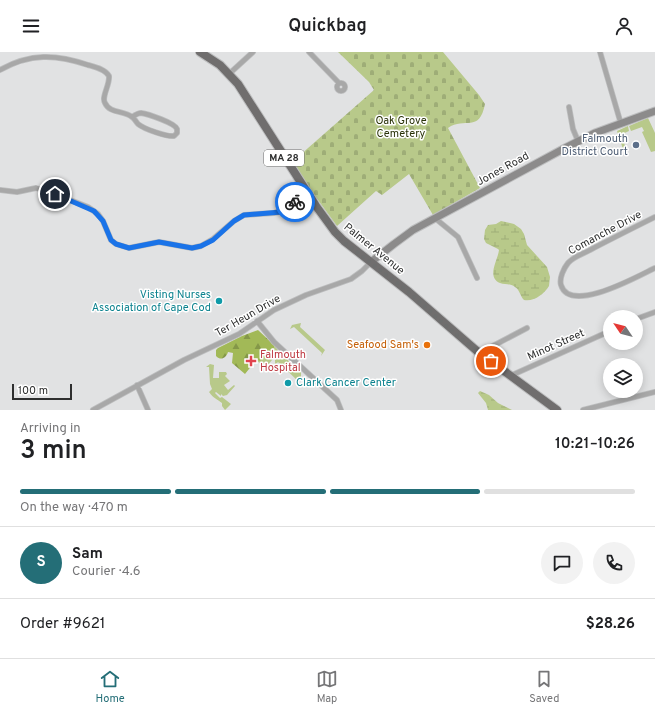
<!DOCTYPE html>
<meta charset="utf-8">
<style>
body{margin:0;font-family:Overpass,sans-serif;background:#f2f2f2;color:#202124;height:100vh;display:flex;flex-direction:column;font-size:15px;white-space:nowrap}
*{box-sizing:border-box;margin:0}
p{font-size:13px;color:#757577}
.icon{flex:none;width:22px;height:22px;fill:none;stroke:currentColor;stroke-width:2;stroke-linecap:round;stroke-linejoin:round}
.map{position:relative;height:358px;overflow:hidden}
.side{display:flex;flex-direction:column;background:#fff;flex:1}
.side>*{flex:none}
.needle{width:26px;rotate:305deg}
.buttons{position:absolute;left:603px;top:258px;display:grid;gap:8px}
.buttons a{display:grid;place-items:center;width:40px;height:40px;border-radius:50%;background:#fff;box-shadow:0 2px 10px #0003;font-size:20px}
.scale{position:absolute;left:12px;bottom:10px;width:60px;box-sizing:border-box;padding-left:4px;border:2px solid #2e2f2f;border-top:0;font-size:11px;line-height:14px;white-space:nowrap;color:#2e2f2f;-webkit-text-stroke:3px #fff;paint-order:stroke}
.pin{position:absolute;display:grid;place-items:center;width:34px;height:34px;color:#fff;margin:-17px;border:2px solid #fff;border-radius:50%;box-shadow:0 1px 4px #0007}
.courier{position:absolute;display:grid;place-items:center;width:40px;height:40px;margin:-20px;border:3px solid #1a73e8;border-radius:50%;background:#fff;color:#222;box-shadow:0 1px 5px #0007}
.summary em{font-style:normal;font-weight:600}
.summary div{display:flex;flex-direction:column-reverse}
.summary{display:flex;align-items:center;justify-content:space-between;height:68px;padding:0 20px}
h1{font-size:26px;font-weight:600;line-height:30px}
.bar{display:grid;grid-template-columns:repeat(4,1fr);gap:6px 4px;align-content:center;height:48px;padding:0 20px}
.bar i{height:5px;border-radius:3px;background:#e0e0e0}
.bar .selected{background:#246e77}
.bar p{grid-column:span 4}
.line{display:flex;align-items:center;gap:10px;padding:0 20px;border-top:1px solid #e0e0e0}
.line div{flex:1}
.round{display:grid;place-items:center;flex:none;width:42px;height:42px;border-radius:21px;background:#f2f2f2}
header{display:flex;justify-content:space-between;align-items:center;height:52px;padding:0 20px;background:#fff;font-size:18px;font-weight:600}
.tab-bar{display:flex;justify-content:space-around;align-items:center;height:56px;border-top:1px solid #e0e0e0;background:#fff;font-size:11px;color:#757577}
.tab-bar a{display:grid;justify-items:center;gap:2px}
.tab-bar .selected{color:#246e77}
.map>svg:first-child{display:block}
</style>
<header><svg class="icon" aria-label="menu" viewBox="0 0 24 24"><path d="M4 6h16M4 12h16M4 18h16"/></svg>Quickbag<svg class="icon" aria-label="person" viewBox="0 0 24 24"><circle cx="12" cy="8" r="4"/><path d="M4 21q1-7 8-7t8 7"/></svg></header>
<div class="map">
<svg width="655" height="358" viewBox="0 0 655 358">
<defs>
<pattern id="forest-firs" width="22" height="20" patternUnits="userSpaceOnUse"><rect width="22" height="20" fill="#a2b957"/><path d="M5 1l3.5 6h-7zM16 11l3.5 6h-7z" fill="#849748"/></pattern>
<pattern id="wetland-marsh" width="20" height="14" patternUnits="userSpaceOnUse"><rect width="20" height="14" fill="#b8c98a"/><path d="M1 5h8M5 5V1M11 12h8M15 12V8" fill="none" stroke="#9ead77"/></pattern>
<pattern id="cemetery-stones" width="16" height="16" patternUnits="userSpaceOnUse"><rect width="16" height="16" fill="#b8c98a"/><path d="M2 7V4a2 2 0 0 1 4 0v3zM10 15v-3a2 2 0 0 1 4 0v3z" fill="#9ead77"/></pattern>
</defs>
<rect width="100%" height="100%" fill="#e1e2e3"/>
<path fill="#b8c98a" d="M648 66 655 81V99L651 100 642 80 644 79 642 75 631 79 629 74Z
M628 74 629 79 618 84 621 91H624L627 99 624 100 617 79Z
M301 271 300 275 325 298 321 304 322 301 294 275 290 277 292 273Z
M274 293 278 298 277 302 267 314 264 311 262 313 256 308H262L270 302 274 296Z
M281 302 301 320V325L298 329 278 310 275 313V308Z
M210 312 214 313 213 326H219V320H226L227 322 225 324 230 329 224 333 228 338 234 333 235 334 227 343 223 344 221 342V344L216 340 215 341 220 346 222 345 231 352 225 358 222 354V351C216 346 214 347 209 340L212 337 210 332 209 315H206Z"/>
<path fill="url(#forest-firs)" d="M258 278 274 293V296C270 301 266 307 259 309L257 307 245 322 232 311 233 301 228 300C226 306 221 309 216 304V298L218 296 242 284Z"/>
<path fill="url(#wetland-marsh)" d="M501 169 514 172 521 177 524 182 527 193 547 215 550 225 549 234C544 242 534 250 524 248 520 244 520 238 515 235 510 231 505 233 500 231 486 225 498 208 499 198L498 197 486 191 484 187 485 178 488 173 496 172Z
M480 339 489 343 498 351 512 358H488L486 351 478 341Z"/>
<path fill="url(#cemetery-stones)" d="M338 0H443L479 43 485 52C479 82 465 64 448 76L480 136 433 163 409 122 382 143 376 139 337 174 291 111 374 38 369 30Z"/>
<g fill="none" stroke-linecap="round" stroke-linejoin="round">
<g stroke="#bdbebf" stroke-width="6">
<path id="minor" d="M309 0 339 31
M600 0 621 72
M0 18C30 1 56 2 88 13 95 15 105 17 109 24 110 33 101 45 105 51 110 62 124 58 132 65 135 67 136 70 138 72 144 77 167 85 174 84L177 81V77C175 71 148 62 141 61 138 61 135 63 132 65
M229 22 253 0
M337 35a4 4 0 1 1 8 0a4 4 0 1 1-8 0Z
M569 55 573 77 578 89
M0 138 17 140 36 136 55 142 88 155 98 162 103 169 111 188 116 192 129 196 159 190 192 196 201 194 213 187 234 169 244 163 274 161 283 159 307 141
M655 165C633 176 611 187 590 198 583 202 573 205 568 211 564 216 559 226 561 233 570 263 640 223 655 216
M436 167 458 185 477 226
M636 267 655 260
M257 269 274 290 337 348 341 358
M483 304 489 296 527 276
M510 324 610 279
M137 333 148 358
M93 358 184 308 239 282 274 258 306 243 351 227 362 219 371 210
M583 358 655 340"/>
</g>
<g stroke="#bdbebf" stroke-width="9">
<path id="secondary" d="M371 210 394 192 413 178 565 96 595 81 655 59"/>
</g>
<g stroke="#bdbebf" stroke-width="10">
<path id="trunk" d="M200 0 220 13 238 32 316 154 335 180 344 189 409 240 477 299 557 358"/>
</g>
<use href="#minor" stroke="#a8a8a8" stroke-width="4.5"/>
<use href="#secondary" stroke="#8c8b8b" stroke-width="7"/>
<use href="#trunk" stroke="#706e6e" stroke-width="8"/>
</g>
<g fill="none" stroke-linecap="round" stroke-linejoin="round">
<path stroke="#6d6e6e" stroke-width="4" stroke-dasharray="0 7.2" d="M295 150 307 141 325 168 345 191 405 237 459 285 491 309"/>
<path stroke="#1a73e8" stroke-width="5" d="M55 142 94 159 103 169 111 188 116 192 129 196 159 190 192 196 201 194 213 188 234 169 244 163 281 160 295 150"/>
</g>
<circle fill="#5c6f8a" stroke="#fff" stroke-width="1.5" cx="636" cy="93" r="4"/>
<g fill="#0f9aa8" stroke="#fff" stroke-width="1.5">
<circle cx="219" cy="249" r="4"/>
<circle cx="288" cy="331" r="4"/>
</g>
<circle fill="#e8710a" stroke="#fff" stroke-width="1.5" cx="427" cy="293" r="4"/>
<path fill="#e0444e" stroke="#fff" stroke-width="1.5" d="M249 303h4v4h4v4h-4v4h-4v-4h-4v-4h4z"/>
<g text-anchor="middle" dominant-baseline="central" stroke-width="3" stroke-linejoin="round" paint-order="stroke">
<rect fill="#fff" stroke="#6d6d6d" stroke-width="1" x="264" y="98" width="40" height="16" rx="3"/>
<g font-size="10" font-weight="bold" fill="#2e2f2f">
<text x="284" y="106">MA 28</text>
</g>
<g font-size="11" fill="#2a3309" stroke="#fff">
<text x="401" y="69">Oak Grove<tspan x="401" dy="13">Cemetery</tspan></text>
</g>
<g font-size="11" fill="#4e5e75" stroke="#fff" text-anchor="end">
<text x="628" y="87">Falmouth<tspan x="628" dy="13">District Court</tspan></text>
</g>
<g font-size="11" fill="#2e2f2f" stroke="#fff">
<text transform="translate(503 117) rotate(-29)">Jones Road</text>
<text transform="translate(605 181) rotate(-28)">Comanche Drive</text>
<text transform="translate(374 197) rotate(39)">Palmer Avenue</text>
<text transform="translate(248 264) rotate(-30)">Ter Heun Drive</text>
<text transform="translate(556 293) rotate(-24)">Minot Street</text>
</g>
<g font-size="11" fill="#0d838f" stroke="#fff" text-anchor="end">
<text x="211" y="243">Visting Nurses<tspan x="211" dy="13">Association of Cape Cod</tspan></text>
<text x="296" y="331" text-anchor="start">Clark Cancer Center</text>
</g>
<g font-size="11" fill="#c56008" stroke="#fff" text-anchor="end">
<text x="419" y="293">Seafood Sam's</text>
</g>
<g font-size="11" fill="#be3a42" stroke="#fff" text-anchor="start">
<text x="260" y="303">Falmouth<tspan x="260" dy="13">Hospital</tspan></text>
</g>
</g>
</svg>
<div class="buttons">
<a><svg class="needle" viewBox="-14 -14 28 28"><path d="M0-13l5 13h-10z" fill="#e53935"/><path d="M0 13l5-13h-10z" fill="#757577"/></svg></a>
<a><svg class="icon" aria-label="layers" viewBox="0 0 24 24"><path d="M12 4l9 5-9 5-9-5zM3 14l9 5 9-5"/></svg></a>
</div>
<div class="scale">100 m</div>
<div class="pin" style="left:491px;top:309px;background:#ea580c"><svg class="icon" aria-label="bag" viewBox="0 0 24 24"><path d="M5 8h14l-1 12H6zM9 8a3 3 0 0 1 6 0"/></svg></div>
<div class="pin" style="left:55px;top:142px;background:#1f2937"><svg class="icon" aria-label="home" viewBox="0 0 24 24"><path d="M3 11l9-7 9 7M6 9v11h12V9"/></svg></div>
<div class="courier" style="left:295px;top:150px"><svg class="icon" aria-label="bike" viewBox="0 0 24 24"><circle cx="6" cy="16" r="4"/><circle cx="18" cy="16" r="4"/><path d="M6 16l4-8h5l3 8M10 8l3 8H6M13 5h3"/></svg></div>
</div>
<section class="side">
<div class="summary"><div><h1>3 min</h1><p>Arriving in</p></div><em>10:21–10:26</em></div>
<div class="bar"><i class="selected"></i><i class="selected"></i><i class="selected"></i><i></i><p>On the way · 470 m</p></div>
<div class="line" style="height:72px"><b class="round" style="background:#246e77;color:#fff">S</b><div><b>Sam</b><p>Courier · 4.6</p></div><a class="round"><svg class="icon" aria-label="chat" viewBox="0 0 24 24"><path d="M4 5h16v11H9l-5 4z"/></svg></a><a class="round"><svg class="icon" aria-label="phone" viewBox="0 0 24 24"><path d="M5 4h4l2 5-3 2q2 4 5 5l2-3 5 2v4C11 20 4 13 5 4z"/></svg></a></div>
<div class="line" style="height:52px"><div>Order #9621</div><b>$28.26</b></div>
</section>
<nav class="tab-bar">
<a class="selected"><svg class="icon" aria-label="home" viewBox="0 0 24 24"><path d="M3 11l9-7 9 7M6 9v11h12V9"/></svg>Home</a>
<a><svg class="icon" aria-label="map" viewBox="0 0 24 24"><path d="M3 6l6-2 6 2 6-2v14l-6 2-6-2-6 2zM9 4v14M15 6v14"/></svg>Map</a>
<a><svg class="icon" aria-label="saved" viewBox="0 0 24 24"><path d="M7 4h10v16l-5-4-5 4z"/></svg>Saved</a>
</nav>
